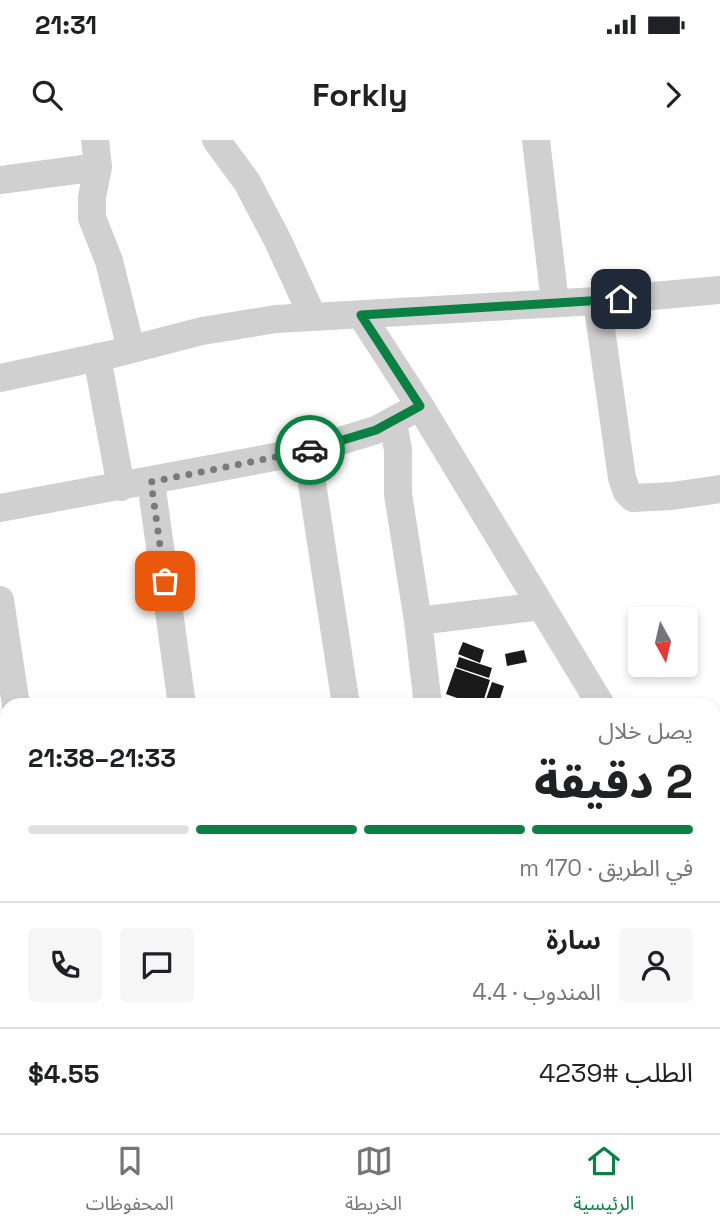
<!DOCTYPE html>
<html lang="ar">
<meta charset="utf-8">
<style>
body{margin:0;font-family:"Space Grotesk","Noto Sans Arabic",sans-serif;background:#f6f6f6;color:#202124;direction:rtl;height:100vh;display:flex;flex-direction:column;font-size:26px;white-space:nowrap}
*{box-sizing:border-box;margin:0}
p{font-size:23px;color:#757577}
.icon{flex:none;width:38px;height:38px;fill:none;stroke:currentColor;stroke-width:2;stroke-linecap:round;stroke-linejoin:round}
.map{position:relative;flex:1;overflow:hidden;direction:ltr}
.sheet{position:absolute;left:0px;top:558px;width:721px;height:436px;display:flex;flex-direction:column;background:#fff;border-radius:21px 21px 0 0;box-shadow:0 4px 10px #0003;direction:rtl}
.sheet>*{flex:none}
.needle{width:46px;rotate:172deg}
.fabs{position:absolute;left:628px;top:467px;display:grid;gap:14px}
.fabs a{display:grid;place-items:center;width:70px;height:70px;border-radius:7px;background:#fff;box-shadow:0 4px 10px #0003;font-size:35px}
.pin{position:absolute;display:grid;place-items:center;width:60px;height:60px;color:#fff;margin:-30px;border-radius:14px;box-shadow:0 4px 10px #0006}
.courier{position:absolute;display:grid;place-items:center;width:70px;height:70px;margin:-35px;border:5px solid #0b8043;border-radius:50%;background:#fff;color:#222;box-shadow:0 2px 9px #0007}
.headline em{font-style:normal;font-weight:800}
.headline div{display:flex;flex-direction:column-reverse}
.headline{display:flex;align-items:center;justify-content:space-between;height:119px;padding:0 28px}
h1{font-size:46px;font-weight:800;line-height:52px}
.bar{display:grid;grid-template-columns:repeat(4,1fr);gap:10px 7px;align-content:center;height:84px;padding:0 28px}
.bar i{height:9px;border-radius:5px;background:#e0e0e0}
.bar .selected{background:#0b8043}
.bar p{grid-column:span 4}
.line{display:flex;align-items:center;gap:18px;padding:0 28px;border-top:2px solid #e0e0e0}
.line div{flex:1}
.round{display:grid;place-items:center;flex:none;width:74px;height:74px;border-radius:7px;background:#f6f6f6}
.status{display:flex;justify-content:space-between;align-items:center;height:49px;padding:0 35px;background:#fff;direction:ltr}
.status svg{height:19px;fill:currentColor}
header{display:flex;justify-content:space-between;align-items:center;height:91px;padding:0 28px;background:#fff;font-size:32px;font-weight:800}
.dock{display:flex;justify-content:space-around;align-items:center;height:98px;border-top:2px solid #e0e0e0;background:#fff;font-size:19px;color:#757577}
.dock a{display:grid;justify-items:center;gap:4px}
.dock .selected{color:#0b8043}
.map>svg:first-child{display:block}
</style>
<div class="status"><b>21:31</b><svg viewBox="0 0 49 12"><path d="M0 12V9h3v3zM5 12V6h3v6zM10 12V3h3v9zM15 12V0h3v12zM26 1h20v11H26zM47 4h2v5h-2z"/></svg></div>
<header><svg class="icon" aria-label="forward" viewBox="0 0 24 24"><path d="M9 5l7 7-7 7"/></svg>Forkly<svg class="icon" aria-label="search" viewBox="0 0 24 24"><circle cx="10" cy="10" r="6"/><path d="M15 15l6 6"/></svg></header>
<div class="map">
<svg width="720" height="993" viewBox="0 0 720 993">
<rect width="100%" height="100%" fill="#fff"/>
<path fill="#1a1a1a" d="M463 502 484 510 480 523 458 514Z
M524 510 527 522 507 526 505 514Z
M459 517 492 528 489 538 456 527Z
M455 528 490 540 482 565H455L457 558 446 554Z
M492 542 504 546 498 565H484Z"/>
<g fill="none" stroke-linecap="round" stroke-linejoin="round">
<path stroke="#d0d0d0" stroke-width="28" d="M95 0 98 27 92 57V78L109 121 131 209
M216 0 247 42 278 101 312 175
M536 0 555 163
M0 40 98 27
M597 161 622 338 627 352 633 358 672 356 720 349
M361 175 420 266 601 565
M97 217 121 347
M0 238 113 214 202 191 276 179 597 161 720 150
M393 282 398 310V354L418 481 428 565
M307 311 346 565
M151 342 182 565
M0 368 307 311 376 290 420 266
M0 460 16 565
M418 481 541 466
M714 599 720 598
M0 693 7 691
M714 743 720 752
M0 870 7 869
M714 918 720 954
M93 987 94 993
M256 987 257 993
M412 987 413 993
M574 987 575 993"/>
</g>
<g fill="none" stroke-linecap="round" stroke-linejoin="round">
<path stroke="#7a7a7a" stroke-width="7" stroke-dasharray="0 12.6" d="M165 441 151 342 310 310"/>
<path stroke="#0b8043" stroke-width="9" d="M310 310 376 290 420 266 361 175 621 159"/>
</g>
</svg>
<div class="fabs">
<a><svg class="needle" viewBox="-14 -14 28 28"><path d="M0-13l5 13h-10z" fill="#e53935"/><path d="M0 13l5-13h-10z" fill="#757577"/></svg></a>
</div>
<div class="pin" style="left:165px;top:441px;background:#ea580c"><svg class="icon" aria-label="bag" viewBox="0 0 24 24"><path d="M5 8h14l-1 12H6zM9 8a3 3 0 0 1 6 0"/></svg></div>
<div class="pin" style="left:621px;top:159px;background:#1f2937"><svg class="icon" aria-label="home" viewBox="0 0 24 24"><path d="M3 11l9-7 9 7M6 9v11h12V9"/></svg></div>
<div class="courier" style="left:310px;top:310px"><svg class="icon" aria-label="car" viewBox="0 0 24 24"><path d="M5 17H2v-5l4-1 3-4h7l3 4 3 1v5h-3M9 17h6M6 11h13"/><circle cx="7" cy="17" r="2"/><circle cx="17" cy="17" r="2"/></svg></div>
<section class="sheet">
<div class="headline"><div><h1>2 دقيقة</h1><p>يصل خلال</p></div><em>21:33–21:38</em></div>
<div class="bar"><i class="selected"></i><i class="selected"></i><i class="selected"></i><i></i><p>في الطريق · 170 m</p></div>
<div class="line" style="height:126px"><a class="round"><svg class="icon" aria-label="person" viewBox="0 0 24 24"><circle cx="12" cy="8" r="4"/><path d="M4 21q1-7 8-7t8 7"/></svg></a><div><b>سارة</b><p>المندوب · 4.4</p></div><a class="round"><svg class="icon" aria-label="chat" viewBox="0 0 24 24"><path d="M4 5h16v11H9l-5 4z"/></svg></a><a class="round"><svg class="icon" aria-label="phone" viewBox="0 0 24 24"><path d="M5 4h4l2 5-3 2q2 4 5 5l2-3 5 2v4C11 20 4 13 5 4z"/></svg></a></div>
<div class="line" style="height:91px"><div>الطلب #4239</div><b>$4.55</b></div>
</section>
</div>
<nav class="dock">
<a class="selected"><svg class="icon" aria-label="home" viewBox="0 0 24 24"><path d="M3 11l9-7 9 7M6 9v11h12V9"/></svg>الرئيسية</a>
<a><svg class="icon" aria-label="map" viewBox="0 0 24 24"><path d="M3 6l6-2 6 2 6-2v14l-6 2-6-2-6 2zM9 4v14M15 6v14"/></svg>الخريطة</a>
<a><svg class="icon" aria-label="saved" viewBox="0 0 24 24"><path d="M7 4h10v16l-5-4-5 4z"/></svg>المحفوظات</a>
</nav>
